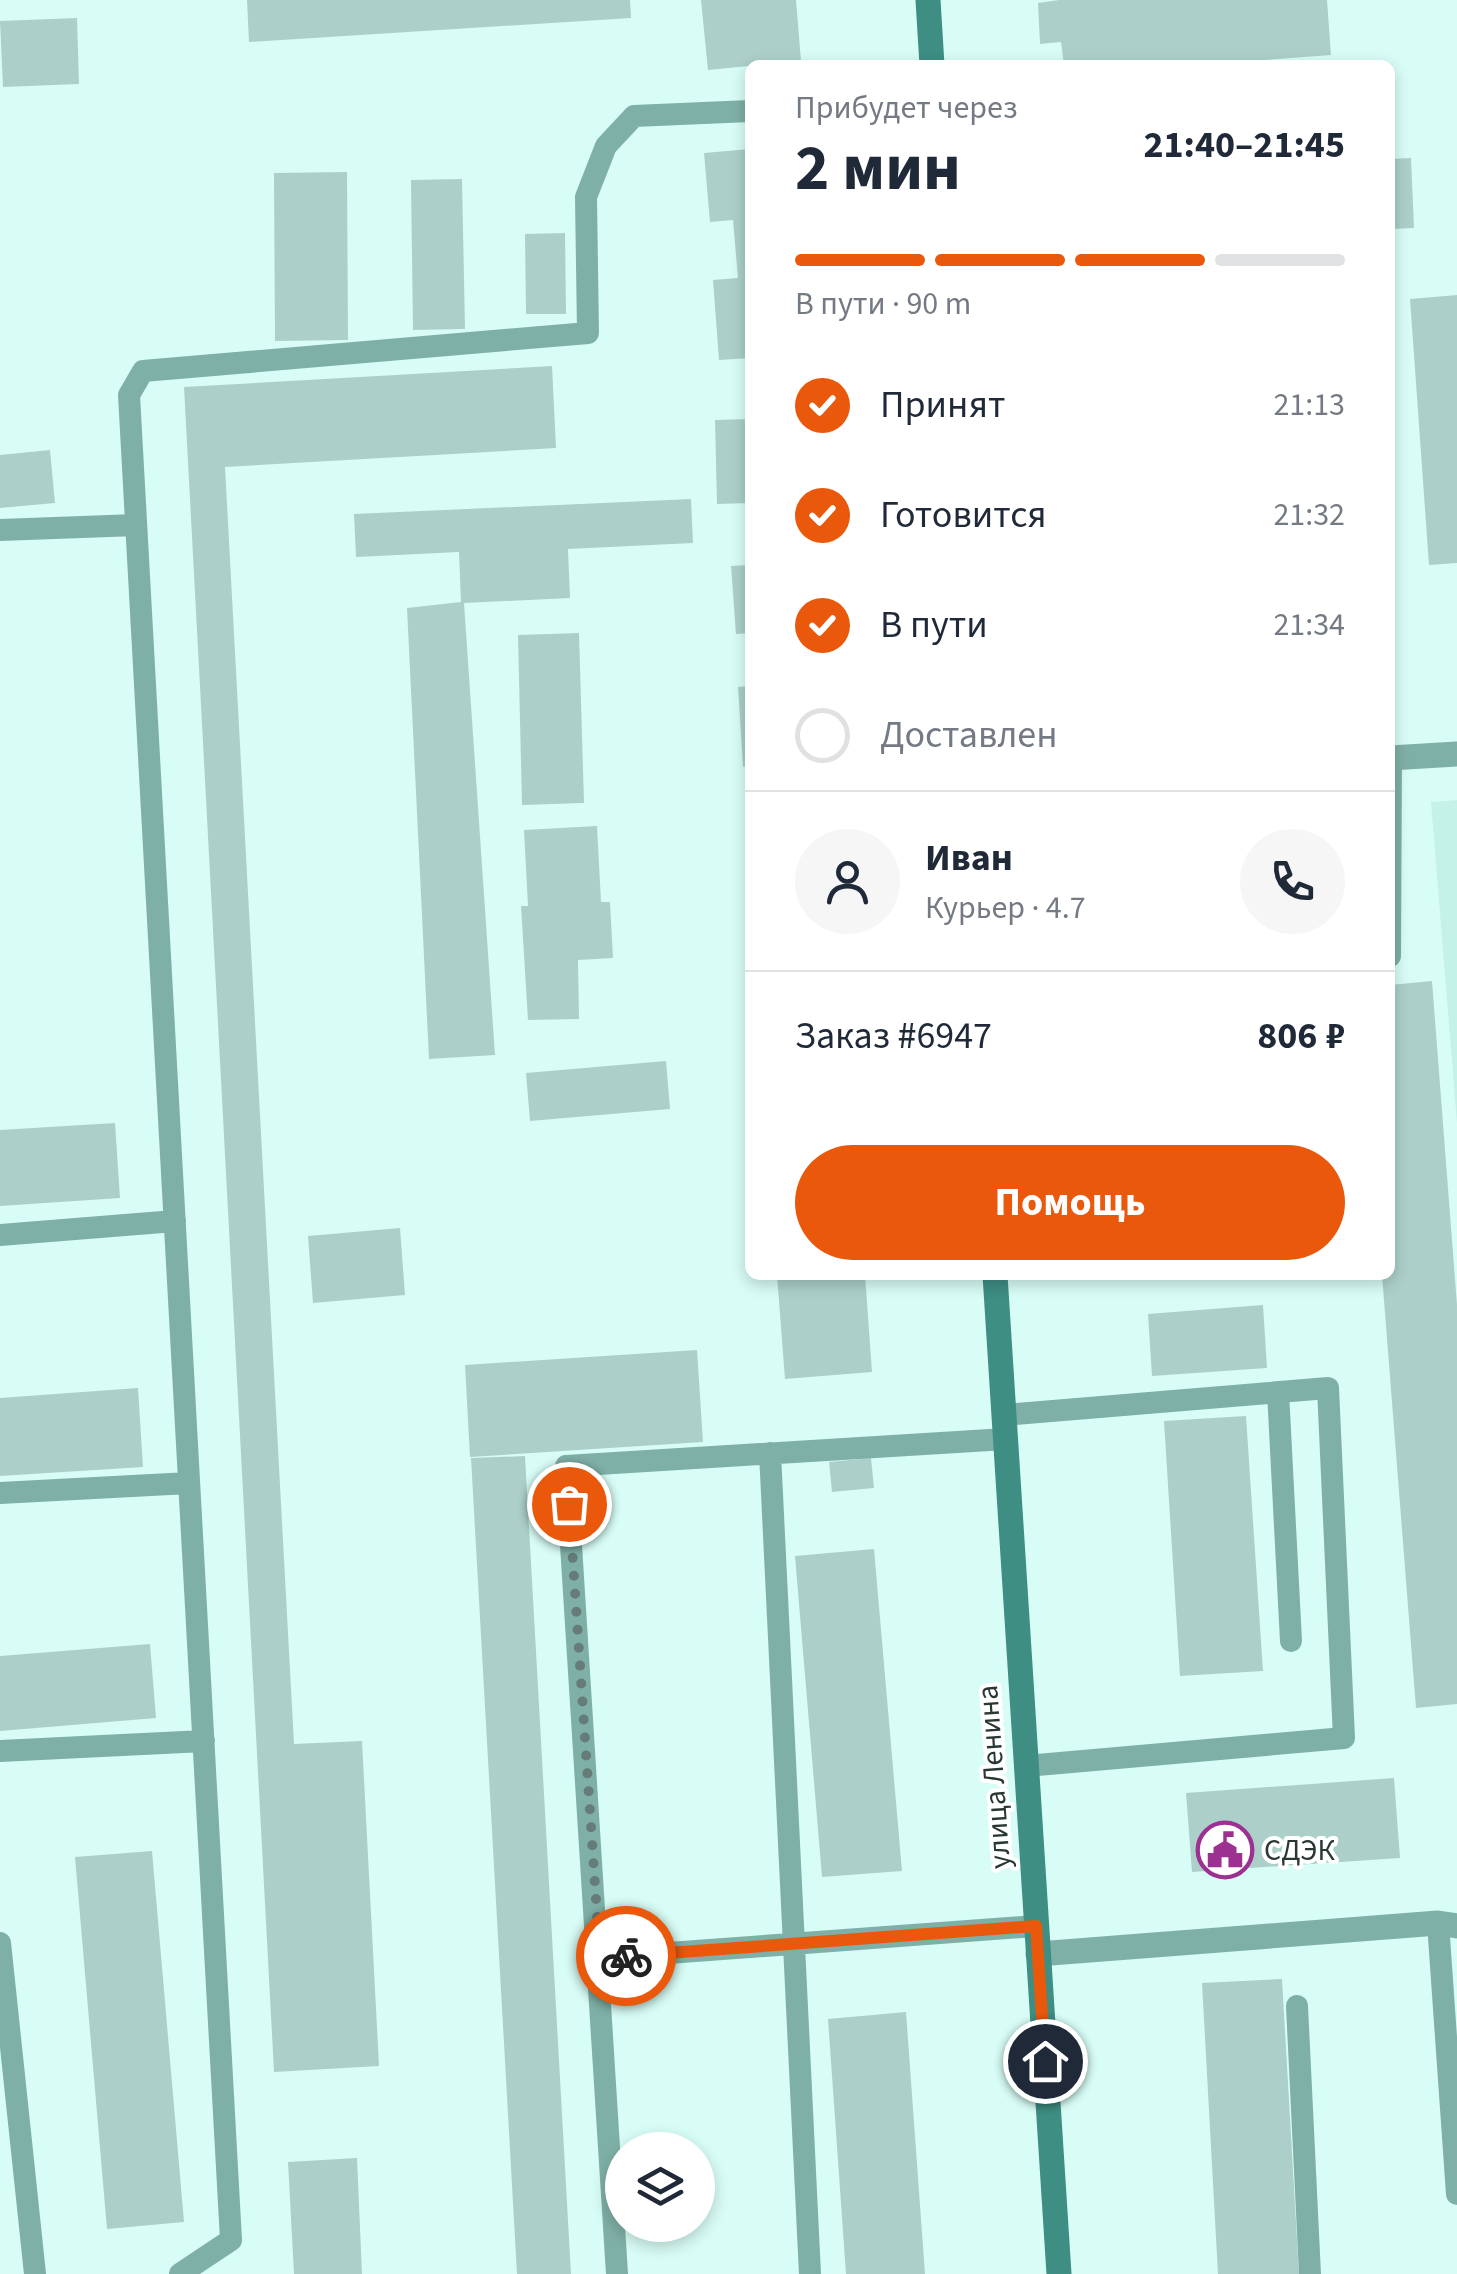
<!DOCTYPE html>
<html lang="ru">
<meta charset="utf-8">
<style>
body{margin:0;font-family:"Source Sans 3",sans-serif;background:#f6f6f7;color:#1f2937;height:100vh;display:flex;flex-direction:column;font-size:38px;white-space:nowrap}
*{box-sizing:border-box;margin:0}
p{font-size:32px;color:#747a83}
.icon{flex:none;width:55px;height:55px;fill:none;stroke:currentColor;stroke-width:2;stroke-linecap:round;stroke-linejoin:round}
.map{position:relative;flex:1;overflow:hidden}
.sheet{position:absolute;left:745px;top:60px;width:650px;height:1220px;display:flex;flex-direction:column;background:#fff;border-radius:15px;box-shadow:0 5px 15px #0003}
.sheet>*{flex:none}
.controls{position:absolute;left:605px;top:2132px;display:grid;gap:20px}
.controls a{display:grid;place-items:center;width:110px;height:110px;border-radius:50%;background:#fff;box-shadow:0 5px 15px #0003;font-size:50px}
.pin{position:absolute;display:grid;place-items:center;width:85px;height:85px;color:#fff;margin:-42px;border:5px solid #fff;border-radius:50%;box-shadow:0 2px 10px #0007}
.courier{position:absolute;display:grid;place-items:center;width:100px;height:100px;margin:-50px;border:8px solid #ea580c;border-radius:50%;background:#fff;color:#222;box-shadow:0 2px 12px #0007}
.head em{font-style:normal;font-weight:700}
.head div{display:flex;flex-direction:column-reverse}
.head{display:flex;align-items:center;justify-content:space-between;height:170px;padding:0 50px}
h1{font-size:65px;font-weight:700;line-height:75px}
.bar{display:grid;grid-template-columns:repeat(4,1fr);gap:15px 10px;align-content:center;height:120px;padding:0 50px}
.bar i{height:12px;border-radius:8px;background:#e0e1e3}
.bar .selected{background:#ea580c}
.bar p{grid-column:span 4}
.line{display:flex;align-items:center;gap:25px;padding:0 50px;border-top:2px solid #e0e1e3}
.line div{flex:1}
.round{display:grid;place-items:center;flex:none;width:105px;height:105px;border-radius:52px;background:#f6f6f7}
ol{padding:0 50px;list-style:none}
li{display:flex;align-items:center;gap:30px;height:110px}
li p{margin-inline-start:auto}
li .icon{padding:10px;border-radius:50%;background:#ea580c;color:#fff;stroke-width:4}
li:last-child{color:#747a83}
li i{width:55px;height:55px;border:5px solid #e0e1e3;border-radius:50%}
.action{display:flex;gap:20px;margin-top:auto;padding:20px 50px}
.action a{flex:1;height:115px;border-radius:60px;background:#ea580c;color:#fff;font-size:40px;font-weight:700;line-height:115px;text-align:center}
.map>svg:first-child{display:block}
</style>
<div class="map">
<svg width="1457" height="2274" viewBox="0 0 1457 2274">
<rect width="100%" height="100%" fill="#d8fdf6"/>
<path fill="#c4f2e9" d="M1457 800V1124L1431 802Z"/>
<path fill="#acd0c9" d="M247 0H630L631 18 249 42Z
M701 0H796L801 61 708 70Z
M1059 0H1327L1331 55 1197 65H1064L1061 42 1040 44 1038 3Z
M77 18 79 84 3 87 0 21Z
M750 149V358L719 360 713 280 738 278 733 220 710 222 704 153Z
M1411 158 1414 228 1390 229V159Z
M347 172 348 340 275 341 274 173Z
M462 179 465 329 413 330 411 180Z
M565 233 566 314H526L525 234Z
M1457 295V563L1429 565 1410 299Z
M552 366 556 448 225 467 294 1744 362 1741 379 2066 274 2072 184 387Z
M750 419V503L717 504 715 420Z
M50 450 55 503 0 508V455Z
M691 499 693 543 568 549 570 598 464 603 495 1055 429 1059 407 608 461 602 459 552 356 557 354 514Z
M750 565V633L736 634 731 566Z
M579 633 584 803 522 805 518 635Z
M750 686V766L743 767 738 687Z
M597 826 601 902H610L613 958 578 960 579 1019 528 1020 521 906H528L524 830Z
M1432 981 1457 1305V1704L1416 1708 1382 1275H1390V985Z
M666 1061 670 1109 530 1121 526 1073Z
M115 1123 120 1198 0 1206V1130Z
M400 1228 405 1295 313 1303 308 1236Z
M777 1275H865L872 1372 785 1379Z
M1263 1305 1267 1368 1152 1376 1148 1314Z
M697 1350 703 1442 470 1457 465 1365Z
M138 1388 143 1467 0 1476V1398Z
M1246 1416 1263 1671 1180 1676 1164 1421Z
M525 1456 571 2274H517L471 1458Z
M871 1458 874 1488 832 1492 829 1462Z
M874 1549 902 1871 822 1877 795 1556Z
M150 1644 156 1718 0 1731V1656Z
M1394 1778 1400 1858 1192 1872 1186 1793Z
M152 1851 184 2222 107 2229 75 1857Z
M1282 1979 1299 2274H1218L1202 1983Z
M906 2012 925 2274H846L828 2019Z
M357 2158 362 2274H294L288 2162Z"/>
<g fill="none" stroke-linecap="round" stroke-linejoin="round">
<path stroke="#7fb0a7" stroke-width="22" d="M0 530 136 525
M1390 956 1391 758
M0 1235 175 1221
M1278 1392 1291 1641
M1004 1415 1328 1388 1344 1738 1026 1766
M770 1453 810 2274
M0 1493 189 1483
M0 1751 204 1741
M1438 1923 1457 2194
M0 1943 35 2274
M600 1958 1036 1926
M1297 2006 1310 2274
M180 2274 231 2240 129 395 143 371 588 333 586 197 606 146 634 116 750 111
M617 2274 566 1466 1006 1439"/>
<path stroke="#7fb0a7" stroke-width="25" d="M1390 758 1457 754
M1038 1954 1438 1923 1457 1926"/>
<path stroke="#3e8e83" stroke-width="25" d="M928 0 932 65
M995 1275 1059 2274"/>
</g>
<g fill="none" stroke-linecap="round" stroke-linejoin="round">
<path stroke="#667c79" stroke-width="10" stroke-dasharray="0 18" d="M569 1504 600 1958 626 1956"/>
<path stroke="#ea580c" stroke-width="12" d="M626 1956 1036 1926 1045 2061"/>
</g>
<defs>
<g id="civic-ring" transform="scale(2.875)"><circle r="9.5" fill="#fff" stroke="#9d3192" stroke-width="1.5"/><path d="M-.6-6.5H3V-4.5H.6V-3L4-1V1h2V6H-6V1h2V-1L-.6-3ZM-1.2 2.5V6h2.4V2.5Z" fill="#9d3192"/></g>
</defs>
<g fill-rule="evenodd">
<use href="#civic-ring" x="1225" y="1850"/>
</g>
<g text-anchor="middle" dominant-baseline="central" stroke-width="8" stroke-linejoin="round" paint-order="stroke">
<g font-size="30" fill="#293735" stroke="#fff">
<text transform="translate(994 1777) rotate(-94)">улица Ленина</text>
</g>
<g font-size="30" fill="#293735" stroke="#fff" text-anchor="start">
<text x="1264" y="1850">СДЭК</text>
</g>
</g>
</svg>
<div class="controls">
<a><svg class="icon" aria-label="layers" viewBox="0 0 24 24"><path d="M12 4l9 5-9 5-9-5zM3 14l9 5 9-5"/></svg></a>
</div>
<div class="pin" style="left:569px;top:1504px;background:#ea580c"><svg class="icon" aria-label="bag" viewBox="0 0 24 24"><path d="M5 8h14l-1 12H6zM9 8a3 3 0 0 1 6 0"/></svg></div>
<div class="pin" style="left:1045px;top:2061px;background:#1f2937"><svg class="icon" aria-label="home" viewBox="0 0 24 24"><path d="M3 11l9-7 9 7M6 9v11h12V9"/></svg></div>
<div class="courier" style="left:626px;top:1956px"><svg class="icon" aria-label="bike" viewBox="0 0 24 24"><circle cx="6" cy="16" r="4"/><circle cx="18" cy="16" r="4"/><path d="M6 16l4-8h5l3 8M10 8l3 8H6M13 5h3"/></svg></div>
<section class="sheet">
<div class="head"><div><h1>2 мин</h1><p>Прибудет через</p></div><em>21:40–21:45</em></div>
<div class="bar"><i class="selected"></i><i class="selected"></i><i class="selected"></i><i></i><p>В пути · 90 m</p></div>
<ol>
<li><svg class="icon" aria-label="check" viewBox="0 0 24 24"><path d="M5 12l5 5 9-10"/></svg>Принят<p>21:13</p></li>
<li><svg class="icon" aria-label="check" viewBox="0 0 24 24"><path d="M5 12l5 5 9-10"/></svg>Готовится<p>21:32</p></li>
<li><svg class="icon" aria-label="check" viewBox="0 0 24 24"><path d="M5 12l5 5 9-10"/></svg>В пути<p>21:34</p></li>
<li><i></i>Доставлен</li>
</ol>
<div class="line" style="height:180px"><a class="round"><svg class="icon" aria-label="person" viewBox="0 0 24 24"><circle cx="12" cy="8" r="4"/><path d="M4 21q1-7 8-7t8 7"/></svg></a><div><b>Иван</b><p>Курьер · 4.7</p></div><a class="round"><svg class="icon" aria-label="phone" viewBox="0 0 24 24"><path d="M5 4h4l2 5-3 2q2 4 5 5l2-3 5 2v4C11 20 4 13 5 4z"/></svg></a></div>
<div class="line" style="height:130px"><div>Заказ #6947</div><b>806 ₽</b></div>
<div class="action"><a>Помощь</a></div>
</section>
</div>
